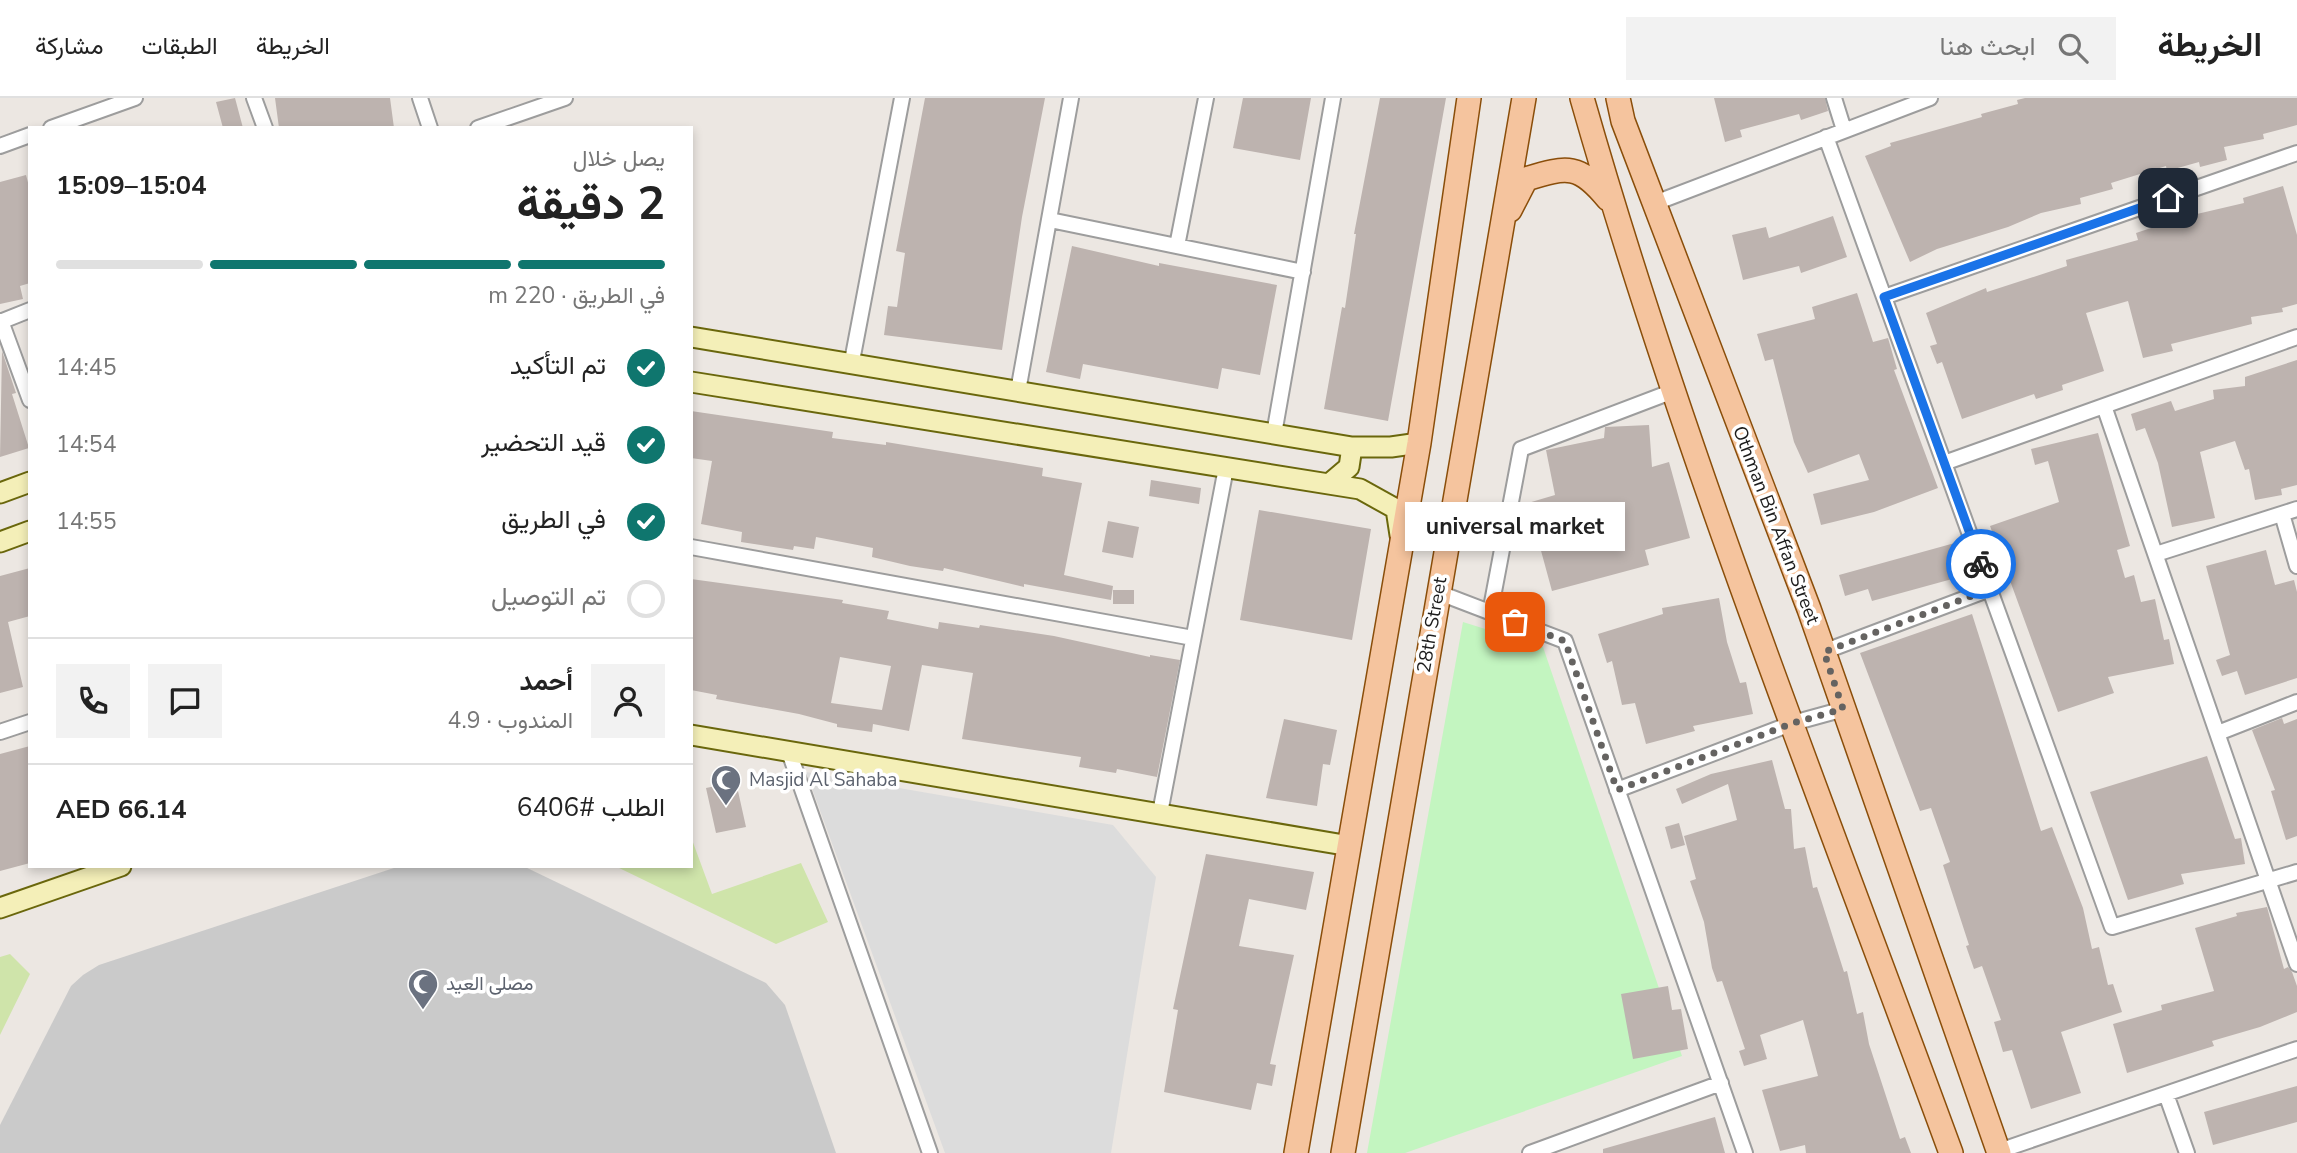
<!DOCTYPE html>
<html lang="ar">
<meta charset="utf-8">
<style>
body{margin:0;font-family:"Nunito Sans",Vazirmatn,sans-serif;background:#f2f2f2;color:#222;direction:rtl;height:100vh;display:flex;flex-direction:column;font-size:26px;white-space:nowrap}
*{box-sizing:border-box;margin:0}
p{font-size:23px;color:#767676}
.icon{flex:none;width:38px;height:38px;fill:none;stroke:currentColor;stroke-width:2;stroke-linecap:round;stroke-linejoin:round}
.map{position:relative;flex:1;overflow:hidden;direction:ltr}
.drawer{position:absolute;left:28px;top:28px;width:665px;height:742px;display:flex;flex-direction:column;background:#fff;border-radius:0px;box-shadow:0 4px 10px #0003;direction:rtl}
.drawer>*{flex:none}
.pin{position:absolute;display:grid;place-items:center;width:60px;height:60px;color:#fff;margin:-30px;border-radius:14px;box-shadow:0 4px 10px #0006}
.courier{position:absolute;display:grid;place-items:center;width:70px;height:70px;margin:-35px;border:5px solid #1a73e8;border-radius:50%;background:#fff;color:#222;box-shadow:0 2px 9px #0007}
.bubble{position:absolute;height:49px;border-radius:0px;background:#fff;box-shadow:0 4px 10px #0003;font-size:23px;font-weight:700;line-height:49px;text-align:center;direction:rtl}
.head em{font-style:normal;font-weight:700}
.head div{display:flex;flex-direction:column-reverse}
.head{display:flex;align-items:center;justify-content:space-between;height:119px;padding:0 28px}
h1{font-size:46px;font-weight:700;line-height:52px}
.bar{display:grid;grid-template-columns:repeat(4,1fr);gap:10px 7px;align-content:center;height:84px;padding:0 28px}
.bar i{height:9px;border-radius:5px;background:#e0e0e0}
.bar .current{background:#0f766e}
.bar p{grid-column:span 4}
.line{display:flex;align-items:center;gap:18px;padding:0 28px;border-top:2px solid #e0e0e0}
.line div{flex:1}
.round{display:grid;place-items:center;flex:none;width:74px;height:74px;border-radius:0px;background:#f2f2f2}
ol{padding:0 28px;list-style:none}
li{display:flex;align-items:center;gap:21px;height:77px}
li p{margin-inline-start:auto}
li .icon{padding:7px;border-radius:50%;background:#0f766e;color:#fff;stroke-width:4}
li:last-child{color:#767676}
li i{width:38px;height:38px;border:4px solid #e0e0e0;border-radius:50%}
header{display:flex;align-items:center;gap:42px;box-sizing:border-box;height:98px;padding:0 35px;background:#fff;border-bottom:2px solid #e0e0e0}
header strong{font-size:33px}
nav{display:flex;gap:38px;margin-inline-start:auto;font-size:24px}
.search{width:490px;height:63px;background:#f2f2f2;display:flex;align-items:center;gap:18px;box-sizing:border-box;padding:0 24px;border-radius:0px;color:#767676;font-size:26px}
.map>svg:first-child{display:block}
</style>
<header>
<strong>الخريطة</strong>
<div class="search"><svg class="icon" aria-label="search" viewBox="0 0 24 24"><circle cx="10" cy="10" r="6"/><path d="M15 15l6 6"/></svg>ابحث هنا</div>
<nav><a>الخريطة</a><a>الطبقات</a><a>مشاركة</a></nav>
</header>
<div class="map">
<svg width="2297" height="1055" viewBox="0 0 2297 1055">
<rect width="100%" height="100%" fill="#ece7e2"/>
<path fill="#cacaca" d="M400 768H523L766 885 785 907 836 1055H0V1027L71 888 83 877 99 867Z"/>
<path fill="#cfe4aa" d="M691 739 712 796 801 765 828 824 776 846 615 768H691Z
M10 856 30 876 0 937V859Z"/>
<path fill="#c3f5c0" d="M1463 524 1543 549 1682 958 1405 1055H1367Z"/>
<path fill="#dcdcdc" d="M806 674 1113 727 1156 779 1111 1055H945Z"/>
<path fill="#bdb3af" fill-rule="evenodd" d="M235 0 243 30H223L216 4Z
M275 0H390L394 30H279Z
M925 0H1045L1022 119 1002 252 884 237 888 208 897 209 905 155 896 153Z
M1243 0H1311L1300 62 1233 50Z
M1380 0H1446L1388 323 1324 311 1342 209 1345 210 1356 136H1354Z
M1714 0H1825L1828 13 1801 22 1799 16 1740 32 1742 39 1725 44Z
M2025 0H2297V27L2263 36 2264 41 2224 49 2227 62 2200 69 2199 64 2167 73 2166 68 2111 85 2113 91 2080 100 2081 106 2041 115 2008 129 1937 151 1910 164 1865 58 1891 48 1890 45 1982 19 1981 16 2018 6 2017 2Z
M26 77 30 92V185L20 188 23 201 0 206V84Z
M2283 88 2297 137V206L2282 210 2283 214 2251 219 2252 226 2171 246 2173 253 2143 260 2128 203 2086 215 2104 273 2062 287 2063 292 2036 301 2034 296 1962 321 1942 264 1937 266 1930 248 1937 246 1926 215 1986 190 1987 194 2067 168 2066 162 2138 142 2136 135 2184 119 2244 105 2243 100Z
M1833 118 1847 159 1801 175 1799 168 1743 182 1732 137 1766 129 1769 140Z
M1072 148 1159 168V165L1277 187 1260 277 1222 270 1218 291 1083 266 1080 281 1046 274Z
M1857 195 1873 244 1888 240 1897 271 1894 272 1938 390 1874 414 1821 427 1813 396 1869 382 1859 356 1808 375 1794 344 1773 261 1765 263 1757 236 1815 221 1812 209Z
M2 253 16 295 12 296 29 350 0 359Z
M2297 262V387L2281 391 2282 397 2255 402 2249 371 2245 372 2235 343 2200 354 2215 420 2172 429 2158 365 2145 330 2136 333 2131 316 2171 303 2175 313 2214 301 2213 292 2245 288V279Z
M691 313 833 334 832 340 886 347V344L1043 370 1042 378 1082 385 1064 477 1113 488 1111 502 1024 486V489L944 470 943 473 910 468 872 459 873 450 816 439 814 451 794 448 793 452 741 444 742 434 701 426 712 363 691 360Z
M1649 327 1652 369 1669 364 1690 440 1645 452 1649 467 1552 493 1528 405 1555 397 1546 352 1604 340 1605 329Z
M2098 335 2130 448 2117 452 2125 480 2134 477 2141 504 2155 501 2164 542 2169 541 2174 566 2108 579 2114 595 2058 614 1990 428 2059 404 2048 363 2035 367 2031 351Z
M1151 382 1201 390 1199 406 1149 398Z
M1259 412 1371 431 1352 542 1240 522Z
M1108 423 1139 429 1133 460 1102 454Z
M1962 443 1974 475 1872 503 1868 491 1845 498 1839 477Z
M2266 452 2275 487 2294 482 2297 494V580L2245 597 2237 573 2222 578 2216 562 2230 557 2206 468Z
M30 470V518L8 524 23 589 0 595V478Z
M691 481 843 502 842 505 889 513 887 521 938 531 939 524 979 530 980 527 1054 538 1150 559V557L1180 562 1157 679 1117 671 1116 675 1079 669 1081 659 962 641 973 575 922 567 909 633 873 626 872 634 837 629V626L799 616 716 601 717 597 691 592ZM840 559 891 568 882 612 831 605Z
M1113 492H1134V506H1113Z
M1719 500 1727 544 1740 585 1746 584 1753 616 1693 628 1695 633 1646 646 1635 605 1622 607 1612 563 1607 565 1598 536 1663 516 1662 510Z
M1972 516 2041 733 2052 729 2083 810 2092 851 2099 849 2108 887 2113 886 2122 914 2061 934 2081 995 2031 1011 2012 952 2003 954 1994 924 2001 922 1982 868 1974 871 1966 848 1969 847 1943 767 1950 764 1931 710 1920 713 1860 555Z
M2282 620 2284 626 2297 621V738L2286 742 2271 693 2275 692 2252 632Z
M1284 621 1337 632 1330 667 1323 666 1317 708 1266 700Z
M30 648V765L0 773V656Z
M2207 658 2235 741 2241 740 2245 766 2181 776 2184 786 2128 802 2090 694Z
M1772 662 1785 711H1791L1794 751 1805 749 1813 790 1817 789 1844 874 1847 873 1857 916 1863 914 1869 946 1900 1041 1905 1039 1911 1055H1806L1805 1047 1780 1053 1762 992 1818 978 1803 922 1760 937 1767 961 1744 968 1739 953 1745 951 1722 883 1717 884 1712 870 1704 824 1690 783 1696 781 1684 738 1737 722 1728 686 1682 706 1676 691 1711 676Z
M736 684 746 729 716 735 706 690Z
M1679 725 1685 747 1671 751 1665 729Z
M1206 756 1314 774 1306 812 1249 801 1239 848 1294 857 1270 966 1276 967 1272 988 1257 985 1251 1012 1164 994 1178 912 1173 911Z
M2267 809 2284 871 2288 869 2292 874 2297 888V914L2260 929 2212 943 2214 948 2127 975 2113 926 2162 912 2161 907 2214 893 2195 830 2237 818 2236 815Z
M1668 888 1672 912 1681 911 1688 951 1633 961 1621 896Z
M2297 988V1024L2213 1047 2204 1014Z
M1715 1019 1725 1055H1603V1051Z"/>
<g fill="none" stroke-linecap="round" stroke-linejoin="round">
<g stroke="#9d9d9d" stroke-width="18">
<path id="street" d="M254 0 265 30
M420 0 430 30
M1834 0 1844 32
M51 30 135 0
M478 30 565 0
M1826 39 2112 829 2297 774
M0 48 30 37
M1655 105 1930 0
M1050 122 1303 174
M1177 148 1206 0
M1884 199 2297 55
M1 223 30 302
M0 224 30 212
M852 263 902 0
M1018 293 1071 0
M2104 308 2297 866
M1274 336 1333 0
M1944 365 2297 239
M2282 416 2297 468
M691 449 1193 540
M2156 456 2297 411
M1437 494 1565 543 1745 1055
M1490 515 1521 351 1676 292
M1823 554 1990 491
M0 634 30 624
M2218 635 2297 604
M789 654 930 1055
M1617 692 1793 625 1844 611
M1160 715 1226 370
M2166 996 2187 1055
M1999 1053 2297 951
M1530 1055 1721 985"/>
</g>
<g stroke="#6a670c" stroke-width="23">
<path id="secondary" d="M691 239 1352 349H1391L1419 345
M691 284 1360 391 1396 411 1400 437
M1329 386 1349 369 1352 349
M0 395 30 384
M0 444 30 433
M691 637 1350 748
M0 810 121 768"/>
</g>
<g stroke="#8a4e0a" stroke-width="26">
<path id="primary" d="M1582 0C1684 358 1823 706 1951 1055
M1618 0 1623 23 1809 511 1999 1055
M1510 112 1526 81C1568 68 1579 66 1608 101
M1296 1055 1419 345 1469 0
M1343 1055 1524 0"/>
</g>
<use href="#street" stroke="#fff" stroke-width="14"/>
<use href="#secondary" stroke="#f4efb8" stroke-width="19"/>
<use href="#primary" stroke="#f5c49e" stroke-width="23"/>
</g>
<g fill="none" stroke-linecap="round" stroke-linejoin="round">
<path stroke="#656361" stroke-width="7" stroke-dasharray="0 12.6" d="M1515 524 1565 543 1617 692 1793 625 1843 611 1824 554 1990 491 1981 466"/>
<path stroke="#1a73e8" stroke-width="9" d="M1981 466 1884 199 2168 100"/>
</g>
<defs>
<g id="mosque-pin" transform="scale(1.575)"><path d="M0 17L-7.5 6A9.5 9.5 0 1 1 7.5 6Z" fill="#6b7280" stroke="#fff"/><path d="M3.5-4.9A6 6 0 1 0 3.5 4.9A5 5 0 1 1 3.5-4.9Z" fill="#fff"/></g>
</defs>
<g fill-rule="evenodd">
<use href="#mosque-pin" x="726" y="682"/>
<use href="#mosque-pin" x="423" y="886"/>
</g>
<g text-anchor="middle" dominant-baseline="central" stroke-width="7" stroke-linejoin="round" paint-order="stroke">
<g font-size="19" fill="#1c1c1c" stroke="#fff">
<text transform="translate(1776 427) rotate(69)">Othman Bin Affan Street</text>
<text transform="translate(1432 527) rotate(-80)">28th Street</text>
</g>
<g font-size="19" fill="#5b616d" stroke="#fff" text-anchor="start">
<text x="749" y="682">Masjid Al Sahaba</text>
<text x="446" y="886">مصلى العيد</text>
</g>
</g>
</svg>
<div class="pin" style="left:1515px;top:524px;background:#ea580c"><svg class="icon" aria-label="bag" viewBox="0 0 24 24"><path d="M5 8h14l-1 12H6zM9 8a3 3 0 0 1 6 0"/></svg></div>
<div class="pin" style="left:2168px;top:100px;background:#1f2937"><svg class="icon" aria-label="home" viewBox="0 0 24 24"><path d="M3 11l9-7 9 7M6 9v11h12V9"/></svg></div>
<div class="courier" style="left:1981px;top:466px"><svg class="icon" aria-label="bike" viewBox="0 0 24 24"><circle cx="6" cy="16" r="4"/><circle cx="18" cy="16" r="4"/><path d="M6 16l4-8h5l3 8M10 8l3 8H6M13 5h3"/></svg></div>
<div class="bubble" style="left:1405px;top:404px;width:220px">universal market</div>
<section class="drawer">
<div class="head"><div><h1>2 دقيقة</h1><p>يصل خلال</p></div><em>15:04–15:09</em></div>
<div class="bar"><i class="current"></i><i class="current"></i><i class="current"></i><i></i><p>في الطريق · 220 m</p></div>
<ol>
<li><svg class="icon" aria-label="check" viewBox="0 0 24 24"><path d="M5 12l5 5 9-10"/></svg>تم التأكيد<p>14:45</p></li>
<li><svg class="icon" aria-label="check" viewBox="0 0 24 24"><path d="M5 12l5 5 9-10"/></svg>قيد التحضير<p>14:54</p></li>
<li><svg class="icon" aria-label="check" viewBox="0 0 24 24"><path d="M5 12l5 5 9-10"/></svg>في الطريق<p>14:55</p></li>
<li><i></i>تم التوصيل</li>
</ol>
<div class="line" style="height:126px"><a class="round"><svg class="icon" aria-label="person" viewBox="0 0 24 24"><circle cx="12" cy="8" r="4"/><path d="M4 21q1-7 8-7t8 7"/></svg></a><div><b>أحمد</b><p>المندوب · 4.9</p></div><a class="round"><svg class="icon" aria-label="chat" viewBox="0 0 24 24"><path d="M4 5h16v11H9l-5 4z"/></svg></a><a class="round"><svg class="icon" aria-label="phone" viewBox="0 0 24 24"><path d="M5 4h4l2 5-3 2q2 4 5 5l2-3 5 2v4C11 20 4 13 5 4z"/></svg></a></div>
<div class="line" style="height:91px"><div>الطلب #6406</div><b>AED 66.14</b></div>
</section>
</div>
